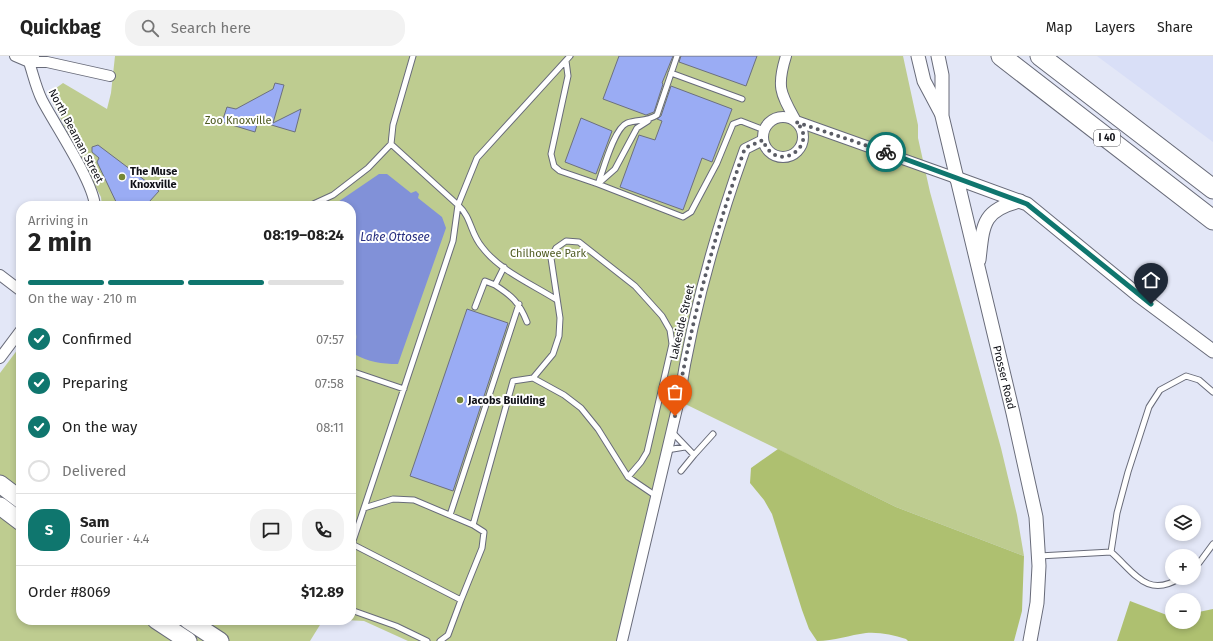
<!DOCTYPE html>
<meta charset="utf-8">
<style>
body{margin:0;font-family:"Fira Sans",sans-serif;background:#f2f2f2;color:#222;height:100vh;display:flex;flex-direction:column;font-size:15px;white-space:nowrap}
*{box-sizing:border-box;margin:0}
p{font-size:13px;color:#767676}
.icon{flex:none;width:22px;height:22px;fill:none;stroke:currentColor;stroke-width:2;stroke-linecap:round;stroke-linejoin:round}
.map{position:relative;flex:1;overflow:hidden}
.drawer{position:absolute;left:16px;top:145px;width:340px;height:424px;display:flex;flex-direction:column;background:#fff;border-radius:16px;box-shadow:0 2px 6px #0003}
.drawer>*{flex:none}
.buttons{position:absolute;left:1165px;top:449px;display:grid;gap:8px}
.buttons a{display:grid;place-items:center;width:36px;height:36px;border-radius:50%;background:#fff;box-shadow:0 2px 6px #0003;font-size:20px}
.pin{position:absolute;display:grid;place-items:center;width:34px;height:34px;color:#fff;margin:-41px -17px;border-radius:50% 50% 50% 0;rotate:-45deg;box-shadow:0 0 4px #0007}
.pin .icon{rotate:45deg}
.courier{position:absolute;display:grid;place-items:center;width:40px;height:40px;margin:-20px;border:3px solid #0f766e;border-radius:50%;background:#fff;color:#222;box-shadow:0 1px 5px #0007}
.overview em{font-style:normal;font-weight:700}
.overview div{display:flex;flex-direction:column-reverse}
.overview{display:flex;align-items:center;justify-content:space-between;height:68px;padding:0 12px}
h1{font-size:26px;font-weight:700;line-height:30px}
.bar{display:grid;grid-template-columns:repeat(4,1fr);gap:6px 4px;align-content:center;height:48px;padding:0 12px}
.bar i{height:5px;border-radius:3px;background:#e0e0e0}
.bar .active{background:#0f766e}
.bar p{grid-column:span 4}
.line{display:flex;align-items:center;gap:10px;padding:0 12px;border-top:1px solid #e0e0e0}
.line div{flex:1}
.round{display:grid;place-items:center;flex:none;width:42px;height:42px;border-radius:16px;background:#f2f2f2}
ol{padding:0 12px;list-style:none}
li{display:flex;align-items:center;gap:12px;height:44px}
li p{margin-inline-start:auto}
li .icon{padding:4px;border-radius:50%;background:#0f766e;color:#fff;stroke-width:4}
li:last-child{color:#767676}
li i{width:22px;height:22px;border:2px solid #e0e0e0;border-radius:50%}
header{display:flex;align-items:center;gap:24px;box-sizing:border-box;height:56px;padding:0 20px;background:#fff;border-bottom:1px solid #e0e0e0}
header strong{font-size:19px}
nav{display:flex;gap:22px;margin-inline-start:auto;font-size:14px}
.search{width:280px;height:36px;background:#f2f2f2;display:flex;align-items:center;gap:10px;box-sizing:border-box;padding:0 14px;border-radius:16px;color:#767676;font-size:15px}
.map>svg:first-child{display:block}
</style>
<header>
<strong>Quickbag</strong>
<div class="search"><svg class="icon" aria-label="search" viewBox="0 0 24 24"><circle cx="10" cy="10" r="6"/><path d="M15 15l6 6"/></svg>Search here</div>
<nav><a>Map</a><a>Layers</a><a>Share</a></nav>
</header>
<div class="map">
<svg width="1213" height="585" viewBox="0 0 1213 585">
<rect width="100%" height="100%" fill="#e3e7f7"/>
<path fill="#d9dff7" d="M1097 0H1213V86Z"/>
<path fill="#becc90" d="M115 0H903L918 69V82L930 136 1001 392 1017 459 1024 500 896 451 679 345 622 585H408L364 565 345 564H351V150H102L101 141 48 38 63 27 107 53 111 37Z
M21 289V564H323L310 585H0V317Z"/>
<path fill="#aec070" d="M778 393 896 451 1024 500 1022 555 1014 585H908L906 583C893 579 880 576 866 577 850 579 834 585 817 585L809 573 802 554 772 458 764 444 750 427 751 412Z
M1130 545 1172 561V566H1194V557L1213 553V585H1117Z"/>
<path fill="#8191d8" d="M379 118H387L411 137 416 135 419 138 418 142 442 161 446 172 398 308C381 308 369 306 354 298L352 293C357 285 359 277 351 271V150H332Z"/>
<path fill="#9aacf4" stroke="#6c707e" d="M619 0H673L662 27 663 28 654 56 646 59 603 43Z
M681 0H757L746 30 679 6Z
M275 27 284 29 273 67 301 53 295 76 258 65 255 76 222 66 227 51 236 53 273 33Z
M671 30 732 53 712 106 702 102 683 154 620 131 639 79 655 84 662 65 657 63 661 60Z
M581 62 612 75 596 118 565 106Z
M98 89 159 135 149 146 151 150H118L97 106 99 102 92 96V91Z
M467 253 508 267 453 435 410 420Z"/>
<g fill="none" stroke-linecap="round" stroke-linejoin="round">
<g stroke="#686b79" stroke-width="7">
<path id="service" d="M677 0 657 59C646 66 638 63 627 67 614 72 603 115 598 128L683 161 691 156 717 107 733 68 741 65 764 74
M566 5 568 20 551 98 554 110 560 115 598 128 615 113 637 72 648 65
M671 17 742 43
M309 150 333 139 368 112 391 88 393 69 413 0
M504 211 495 229C512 240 519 246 527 266
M557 244C532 228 500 215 482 191 470 177 472 162 458 149L477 102 570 0
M475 251 485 225 495 229
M351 315 404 333
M533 322 553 298 559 280 560 262 551 202 556 192 566 185 579 186 635 230 662 260 670 274 672 288 647 396 641 406 628 421
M672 376 694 399 713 378
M667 394 685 391
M681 415 694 399
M364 452 393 443 414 444 473 469 513 325 533 322 564 339 581 352 598 373 628 421 656 440
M450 459 519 248
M352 488 461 544 482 492 484 476 473 469
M351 491 453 185 458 149 391 88
M1111 496 1117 457 1128 416 1149 351 1160 334 1186 320 1199 324 1213 336
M1039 500 1111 496C1134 516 1147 543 1180 522
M1194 511 1199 507 1213 488
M351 554 396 570 427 585
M440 585 448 579 461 544"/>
</g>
<g stroke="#686b79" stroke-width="12">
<path id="minor" d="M15 0 29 6H47L110 20
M34 0 29 6C33 18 36 32 42 44 55 69 93 125 95 150
M786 0C776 32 781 38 796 65L956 122
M763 81a20 20 0 1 1 40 0a20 20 0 1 1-40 0Z
M0 219 21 235
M0 302 21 274
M622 585 679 344C692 259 716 174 745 93L763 84"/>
</g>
<g stroke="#686b79" stroke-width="15">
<g id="tertiary">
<path d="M918 0 924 25 941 57"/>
<path id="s1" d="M938 0 942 19V60L1013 357 1036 461 1039 510 1037 547 1030 585"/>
<path d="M956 122 1027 148 1138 239 1213 295"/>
<path d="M979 204C983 169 982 154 1020 145"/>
</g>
</g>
<g stroke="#686b79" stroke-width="19">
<path id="primary" d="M0 428 21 444
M0 450 21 466
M156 564 188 585
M188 564 220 585"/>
</g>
<g stroke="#686b79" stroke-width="21">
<path id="motorway" d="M1001 0 1213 164
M1040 0 1213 133"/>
</g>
<use href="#service" stroke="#fff" stroke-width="5"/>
<use href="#minor" stroke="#fff" stroke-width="10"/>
<use href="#tertiary" stroke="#fff" stroke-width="13"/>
<use href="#primary" stroke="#fff" stroke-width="17"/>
<use href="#motorway" stroke="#fff" stroke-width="19"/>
</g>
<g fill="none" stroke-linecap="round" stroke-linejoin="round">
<path stroke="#5a5c65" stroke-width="4" stroke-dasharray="0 7.2" d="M675 360C679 342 681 324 685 306 700 233 720 163 745 92L763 84C776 121 821 88 796 66L886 96"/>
<path stroke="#0f766e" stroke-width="5" d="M886 96 1027 148 1151 248"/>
</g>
<g fill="#768736" stroke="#fff" stroke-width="1.5">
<circle cx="122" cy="121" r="4"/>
<circle cx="460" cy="344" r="4"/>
</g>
<g text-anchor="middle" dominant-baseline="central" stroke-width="4" stroke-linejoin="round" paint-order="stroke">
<rect fill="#fff" stroke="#58585d" stroke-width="1" x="1094" y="74" width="26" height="16" rx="3"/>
<g font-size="10" font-weight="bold" fill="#101117">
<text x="1107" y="82">I 40</text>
</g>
<g font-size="11" fill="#505c23" stroke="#fff">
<text x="238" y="64">Zoo Knoxville</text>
<text x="548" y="197">Chilhowee Park</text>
</g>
<g font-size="11" fill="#101117" stroke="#fff">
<text transform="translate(76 80) rotate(62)">North Beaman Street</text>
<text transform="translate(682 266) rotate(-77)">Lakeside Street</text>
<text stroke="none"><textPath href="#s1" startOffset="329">Prosser Road</textPath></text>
</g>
<g font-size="11" font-weight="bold" fill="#101117" stroke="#fff" text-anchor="start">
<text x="130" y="115">The Muse<tspan x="130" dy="13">Knoxville</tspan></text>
<text x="468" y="344">Jacobs Building</text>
</g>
<g font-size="12" font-style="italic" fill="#262d7f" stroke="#fff">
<text x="395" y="181">Lake Ottosee</text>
</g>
</g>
</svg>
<div class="buttons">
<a><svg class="icon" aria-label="layers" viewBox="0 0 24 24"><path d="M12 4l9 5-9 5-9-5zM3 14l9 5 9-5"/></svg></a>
<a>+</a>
<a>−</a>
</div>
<div class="pin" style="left:675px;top:360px;background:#ea580c"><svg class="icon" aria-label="bag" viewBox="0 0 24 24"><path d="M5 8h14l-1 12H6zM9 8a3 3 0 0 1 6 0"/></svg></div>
<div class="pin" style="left:1151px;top:248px;background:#1f2937"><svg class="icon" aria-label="home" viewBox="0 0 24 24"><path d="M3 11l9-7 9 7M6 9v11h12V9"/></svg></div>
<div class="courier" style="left:886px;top:96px"><svg class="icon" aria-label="bike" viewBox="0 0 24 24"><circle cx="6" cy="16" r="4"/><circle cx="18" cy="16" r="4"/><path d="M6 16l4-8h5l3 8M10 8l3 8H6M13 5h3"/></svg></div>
<section class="drawer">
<div class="overview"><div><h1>2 min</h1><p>Arriving in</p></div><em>08:19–08:24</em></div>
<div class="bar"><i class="active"></i><i class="active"></i><i class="active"></i><i></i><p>On the way · 210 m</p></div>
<ol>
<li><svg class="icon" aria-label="check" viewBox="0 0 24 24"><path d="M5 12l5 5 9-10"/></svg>Confirmed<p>07:57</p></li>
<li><svg class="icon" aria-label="check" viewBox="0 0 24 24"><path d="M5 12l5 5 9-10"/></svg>Preparing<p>07:58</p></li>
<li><svg class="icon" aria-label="check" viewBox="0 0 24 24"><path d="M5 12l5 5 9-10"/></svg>On the way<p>08:11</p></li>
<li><i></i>Delivered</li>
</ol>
<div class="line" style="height:72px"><b class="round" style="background:#0f766e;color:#fff">S</b><div><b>Sam</b><p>Courier · 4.4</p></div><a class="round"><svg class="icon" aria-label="chat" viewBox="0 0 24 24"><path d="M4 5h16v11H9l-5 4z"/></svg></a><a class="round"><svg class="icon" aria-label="phone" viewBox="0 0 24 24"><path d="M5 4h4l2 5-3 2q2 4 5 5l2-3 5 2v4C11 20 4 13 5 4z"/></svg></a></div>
<div class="line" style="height:52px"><div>Order #8069</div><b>$12.89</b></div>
</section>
</div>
